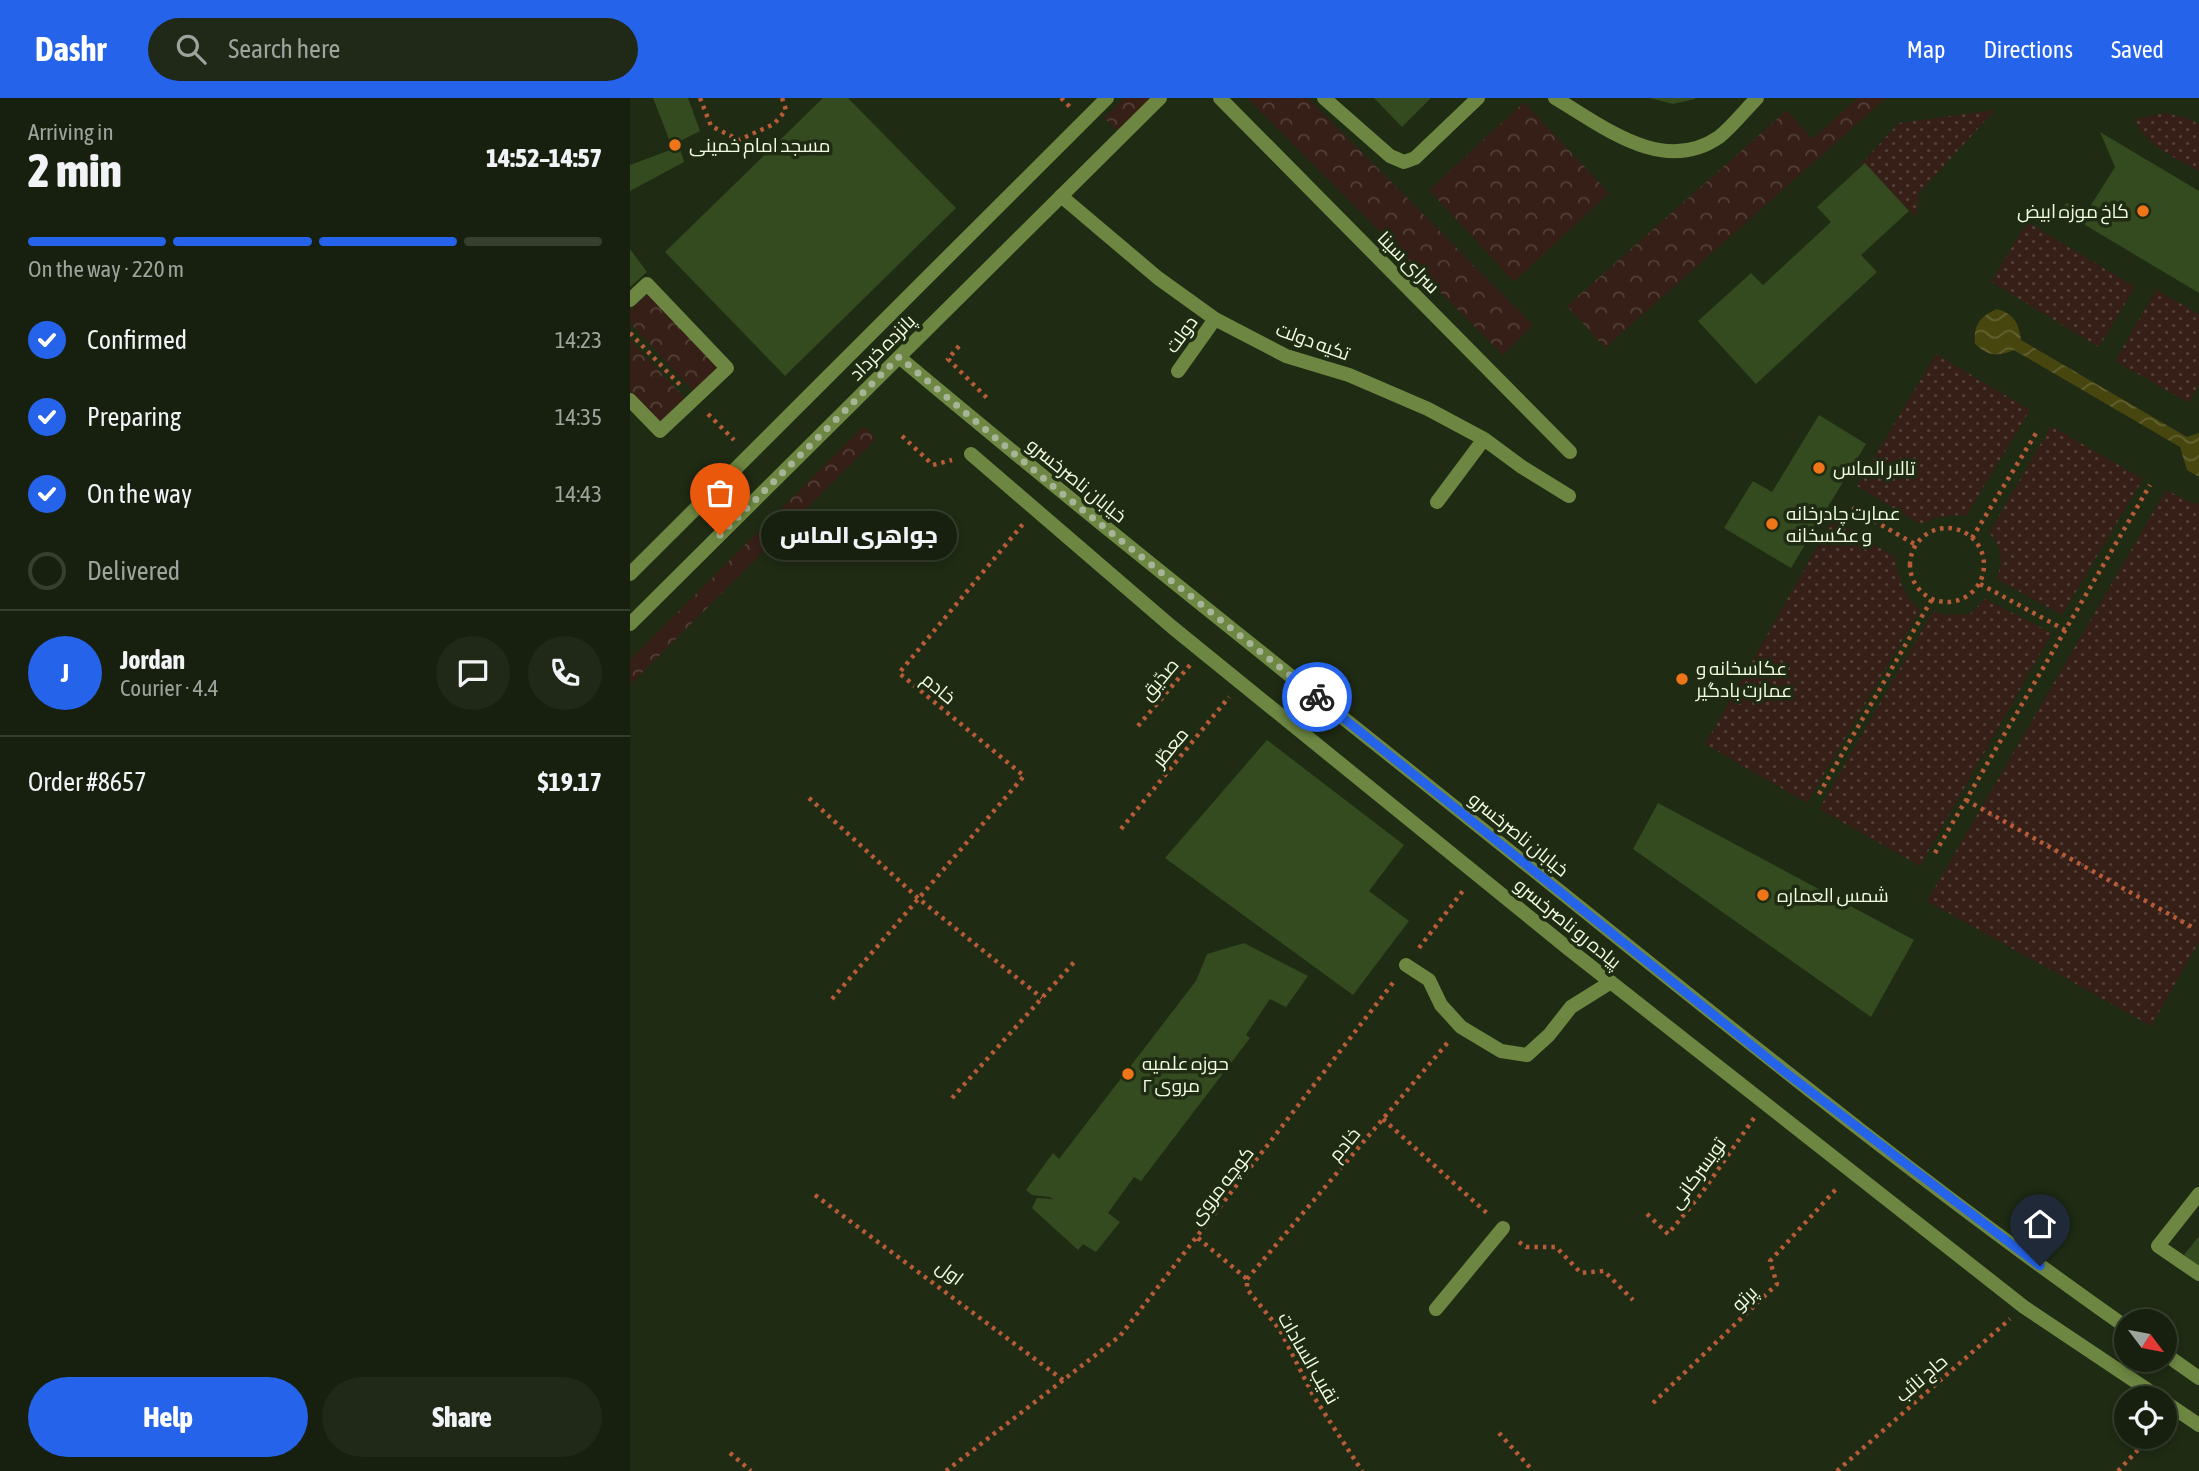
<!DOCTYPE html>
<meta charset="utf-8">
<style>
body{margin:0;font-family:"Asap Condensed",Cairo,sans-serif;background:#202817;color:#f1f3f6;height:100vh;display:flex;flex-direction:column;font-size:26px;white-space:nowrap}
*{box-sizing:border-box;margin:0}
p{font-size:23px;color:#9ea39e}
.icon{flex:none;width:38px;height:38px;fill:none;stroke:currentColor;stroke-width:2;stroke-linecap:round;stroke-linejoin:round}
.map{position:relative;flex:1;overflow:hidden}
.panel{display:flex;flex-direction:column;background:#17200e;width:630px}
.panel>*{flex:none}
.needle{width:46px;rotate:122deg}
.fabs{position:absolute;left:1484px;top:1211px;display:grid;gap:14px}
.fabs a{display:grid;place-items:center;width:63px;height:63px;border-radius:50%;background:#17200e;box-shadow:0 4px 10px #0003,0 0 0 2px #363e2e;font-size:35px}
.pin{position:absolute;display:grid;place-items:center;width:60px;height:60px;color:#fff;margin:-72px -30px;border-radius:50% 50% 50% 0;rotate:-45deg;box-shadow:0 0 7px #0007}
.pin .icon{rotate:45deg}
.courier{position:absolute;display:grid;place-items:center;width:70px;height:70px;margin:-35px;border:5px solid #2563eb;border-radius:50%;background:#fff;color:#222;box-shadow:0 2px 9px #0007}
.bubble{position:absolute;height:49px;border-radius:24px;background:#17200e;box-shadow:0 4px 10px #0003,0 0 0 2px #363e2e;font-size:23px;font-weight:800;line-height:49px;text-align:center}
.overview em{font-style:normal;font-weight:800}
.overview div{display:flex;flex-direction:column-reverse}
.overview{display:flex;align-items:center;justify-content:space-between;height:119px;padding:0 28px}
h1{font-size:46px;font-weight:800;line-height:52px}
.bar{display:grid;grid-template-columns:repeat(4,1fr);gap:10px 7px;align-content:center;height:84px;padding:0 28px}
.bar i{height:9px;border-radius:5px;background:#363e2e}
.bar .selected{background:#2563eb}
.bar p{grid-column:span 4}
.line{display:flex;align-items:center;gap:18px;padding:0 28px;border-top:2px solid #363e2e}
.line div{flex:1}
.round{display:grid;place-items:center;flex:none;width:74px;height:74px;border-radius:37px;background:#202817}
ol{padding:0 28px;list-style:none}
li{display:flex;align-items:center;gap:21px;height:77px}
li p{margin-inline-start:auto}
li .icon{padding:7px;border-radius:50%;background:#2563eb;color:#fff;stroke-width:4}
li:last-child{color:#9ea39e}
li i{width:38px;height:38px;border:4px solid #363e2e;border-radius:50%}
.primary-button{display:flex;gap:14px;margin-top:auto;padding:14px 28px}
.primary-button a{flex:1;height:80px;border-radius:42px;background:#2563eb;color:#fff;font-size:28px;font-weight:800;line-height:80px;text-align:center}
.primary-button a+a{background:#202817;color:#f1f3f6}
header{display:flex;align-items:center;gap:42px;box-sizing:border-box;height:98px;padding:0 35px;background:#2563eb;color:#fff}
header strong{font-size:33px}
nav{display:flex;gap:38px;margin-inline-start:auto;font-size:24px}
.search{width:490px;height:63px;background:#202817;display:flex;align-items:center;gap:18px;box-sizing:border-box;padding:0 24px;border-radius:38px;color:#9ea39e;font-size:26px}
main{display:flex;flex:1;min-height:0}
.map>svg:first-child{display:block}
</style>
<header>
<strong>Dashr</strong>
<div class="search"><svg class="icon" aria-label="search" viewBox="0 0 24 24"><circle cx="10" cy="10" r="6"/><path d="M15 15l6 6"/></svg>Search here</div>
<nav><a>Map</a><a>Directions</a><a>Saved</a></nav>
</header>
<main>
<section class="panel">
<div class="overview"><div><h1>2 min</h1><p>Arriving in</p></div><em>14:52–14:57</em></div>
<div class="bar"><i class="selected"></i><i class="selected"></i><i class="selected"></i><i></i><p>On the way · 220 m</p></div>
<ol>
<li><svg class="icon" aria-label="check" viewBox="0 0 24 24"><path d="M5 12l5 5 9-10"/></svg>Confirmed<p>14:23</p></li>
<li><svg class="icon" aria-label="check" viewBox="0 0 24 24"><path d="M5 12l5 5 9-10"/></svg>Preparing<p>14:35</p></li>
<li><svg class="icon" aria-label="check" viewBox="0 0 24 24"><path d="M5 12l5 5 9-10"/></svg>On the way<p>14:43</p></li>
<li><i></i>Delivered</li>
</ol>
<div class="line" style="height:126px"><b class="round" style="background:#2563eb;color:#fff">J</b><div><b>Jordan</b><p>Courier · 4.4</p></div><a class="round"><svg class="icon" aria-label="chat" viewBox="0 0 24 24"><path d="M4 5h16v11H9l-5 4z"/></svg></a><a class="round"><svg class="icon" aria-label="phone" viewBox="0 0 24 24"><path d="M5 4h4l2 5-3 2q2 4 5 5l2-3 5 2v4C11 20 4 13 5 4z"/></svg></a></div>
<div class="line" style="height:91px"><div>Order #8657</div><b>$19.17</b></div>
<div class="primary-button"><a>Help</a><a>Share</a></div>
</section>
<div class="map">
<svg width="1569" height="1373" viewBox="0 0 1569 1373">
<defs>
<pattern id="green-dots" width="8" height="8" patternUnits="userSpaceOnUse" patternTransform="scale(1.75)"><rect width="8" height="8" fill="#351f17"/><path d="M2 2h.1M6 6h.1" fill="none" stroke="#534038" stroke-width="1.8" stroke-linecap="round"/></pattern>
<pattern id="forest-crowns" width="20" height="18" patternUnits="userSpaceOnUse" patternTransform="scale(1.75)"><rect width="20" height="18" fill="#351f17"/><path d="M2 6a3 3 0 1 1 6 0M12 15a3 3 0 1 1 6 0" fill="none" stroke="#534038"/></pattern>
<pattern id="water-waves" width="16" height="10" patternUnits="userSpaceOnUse" patternTransform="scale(1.75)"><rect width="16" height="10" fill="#48460f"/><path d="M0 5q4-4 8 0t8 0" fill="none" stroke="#636232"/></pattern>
</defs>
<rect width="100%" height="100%" fill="#1f2b13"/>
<path fill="url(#green-dots)" d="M1365 12 1289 95 1286 119 1232 65 1269 25Z
M1535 15 1557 20 1569 26V73C1547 60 1513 47 1505 21Z
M1397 124 1505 189 1469 249 1361 184Z
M1526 192 1569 216V287L1559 305 1485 263Z
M1306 256 1400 312 1336 418C1318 416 1307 419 1290 426L1227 388Z
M1421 328 1513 381 1432 517 1366 481C1374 463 1372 449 1359 435Z
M1536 392 1564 406 1569 404V844L1521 928 1297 803Z
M1203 421 1265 459C1268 480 1273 498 1290 512L1177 705 1075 646Z
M1355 501 1422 535 1290 768 1189 711 1303 513 1314 517 1340 516Z"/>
<path fill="url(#forest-crowns)" d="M494 0H521L488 33 474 20Z
M617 0H678L903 227 873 257Z
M1228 0H1256L975 250 937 208 1157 12 1182 41Z
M894 4 979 95 884 184 799 92Z
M20 194 90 270 64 294 0 225V212Z
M0 242 56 301 30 325 0 294Z
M234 328 246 341 0 587V562Z"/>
<path fill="url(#water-waves)" d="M1367 211C1384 216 1389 225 1391 242L1557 339 1569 335V379L1557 372 1550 349 1384 252C1367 259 1358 258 1345 246 1343 227 1350 218 1367 211Z"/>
<path fill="#344b20" d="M23 0H58L70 33 48 44 54 64 0 93V67L43 51Z
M193 0H218L326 110 155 278 35 154Z
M744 0H801L772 29Z
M1019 0H1065V1L1043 6Z
M1470 34 1569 93V195L1430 112 1437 105 1456 115 1485 69Z
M1235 65 1279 113 1231 157 1247 174 1126 286 1068 223 1121 175 1133 187 1201 124 1187 109Z
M0 151 17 174 0 189Z
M1189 317 1236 346 1161 470 1094 430 1123 383 1142 394Z
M637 642 774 747 739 793 779 823 723 897 535 760Z
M1028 705 1284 842 1241 919 1003 751Z
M614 845 678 878 656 909 640 901 616 937 620 940 511 1083 504 1079 478 1115 490 1124 466 1154 453 1146 448 1152 402 1110 407 1100 423 1101 420 1099 402 1097 396 1092 423 1055 429 1061 566 883 577 856Z
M1569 1138V1168L1554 1157Z"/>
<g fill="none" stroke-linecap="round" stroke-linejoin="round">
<path stroke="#b75b39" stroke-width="4.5" stroke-dasharray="3.5 5" stroke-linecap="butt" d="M70 0 81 28 109 42 144 26 156 12 152 0
M431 0 440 9
M0 235 50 287
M329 248 318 261 360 303
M78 316 104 342
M272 338 303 367 322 362
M1222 410 1286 447
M1280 467a37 37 0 1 1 74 0a37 37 0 1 1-74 0Z
M1342 440 1408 332
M1350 486 1435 532
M508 628 560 567
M1189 696 1302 501
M179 700 289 801 412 900
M1336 702 1562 829
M491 731 599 599
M1305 755 1520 387
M789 850 835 790
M202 901 394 678 269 575 393 426
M322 1000 446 862
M753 1021 859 1117
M185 1097 433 1282
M1017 1116 1038 1136 1071 1096 1124 1020
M568 1140 617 1181V1191L650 1232 684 1299 732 1373
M889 1144 896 1149H926L951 1175 974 1173 1003 1202
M617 1181 819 943
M1023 1305 1147 1186 1140 1163 1208 1089
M869 1335 903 1373
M100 1355 121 1373
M316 1373 490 1238 765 882
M1207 1373 1380 1221
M1488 1373 1520 1339"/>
<path stroke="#6d8742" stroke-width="14" d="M694 0 760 58 774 64 785 60 848 0
M925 0C973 28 1033 78 1089 39 1103 28 1115 12 1127 0
M269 259C474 431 684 596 892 763 1091 922 1288 1083 1496 1229
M0 526 530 0
M1569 1096 1528 1148 1569 1176
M1535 1256 1569 1280"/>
<path stroke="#6d8742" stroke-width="14" d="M590 0 940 354
M431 98 528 180 585 221 656 258 719 277 798 311 854 341 892 369 939 398
M0 202 17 186 97 270 30 333 0 302
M548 273 585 221
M341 356 542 529 940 852 1394 1209 1530 1300
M807 404 854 341
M0 476 477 0
M776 867 799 882 811 907 831 929 871 953 897 957 919 937 941 909 981 884
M1535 1304 1569 1327"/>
<path stroke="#6d8742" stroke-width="14" d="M806 1211 873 1130"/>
</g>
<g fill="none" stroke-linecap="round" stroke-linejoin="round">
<path stroke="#a7b498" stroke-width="7" stroke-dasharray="0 12.6" d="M90 437 269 259 424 389 687 599"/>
<path stroke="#2563eb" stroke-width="9" d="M687 599 1155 974 1410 1168"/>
</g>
<g fill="#f07518" stroke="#1f2b13" stroke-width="2.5">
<circle cx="45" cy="47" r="7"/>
<circle cx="1513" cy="113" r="7"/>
<circle cx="1189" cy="370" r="7"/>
<circle cx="1142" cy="426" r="7"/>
<circle cx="1052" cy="581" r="7"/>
<circle cx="1133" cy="797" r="7"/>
<circle cx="498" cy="976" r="7"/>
</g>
<g text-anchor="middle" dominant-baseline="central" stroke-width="7" stroke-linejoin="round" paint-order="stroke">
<g font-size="19" fill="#f0fddf" stroke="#1f2b13" text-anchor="start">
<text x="59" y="47">مسجد امام خمینی</text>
<text x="1499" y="113" text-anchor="end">کاخ موزه ابیض</text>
<text x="1203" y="370">تالار الماس</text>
<text x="1156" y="415">عمارت چادرخانه<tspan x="1156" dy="22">و عکسخانه</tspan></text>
<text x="1066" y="570">عکاسخانه و<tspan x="1066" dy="22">عمارت بادگیر</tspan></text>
<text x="1147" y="797">شمس العماره</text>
<text x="512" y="965">حوزه علمیه<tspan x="512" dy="22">مروی ۲</tspan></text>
</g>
<g font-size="19" fill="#f0fddf" stroke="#1f2b13">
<text transform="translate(779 164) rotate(45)">سرای سینا</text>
<text transform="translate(551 236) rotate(-54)">دولت</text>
<text transform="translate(683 243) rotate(20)">تکیه دولت</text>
<text transform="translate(252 249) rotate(-45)">پانزده خرداد</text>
<text transform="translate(447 382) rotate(39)">خیابان ناصرخسرو</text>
<text transform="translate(529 581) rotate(-50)">صدّیق</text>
<text transform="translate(309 590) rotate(40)">خادم</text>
<text transform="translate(540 649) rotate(-51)">معطّر</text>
<text transform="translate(889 736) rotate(39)">خیابان ناصرخسرو</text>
<text transform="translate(938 825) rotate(39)">پیاده رو ناصرخسرو</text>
<text transform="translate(714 1046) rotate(-50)">خادم</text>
<text transform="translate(1067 1075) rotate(-54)">تویسرکانی</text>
<text transform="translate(591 1087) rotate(-52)">کوچه مروی</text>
<text transform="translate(320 1174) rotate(37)">اول</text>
<text transform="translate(1114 1200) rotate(-44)">پرتو</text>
<text transform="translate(679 1260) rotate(60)">نقیب السادات</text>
<text transform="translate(1291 1280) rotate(-41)">حاج نائب</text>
</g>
</g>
</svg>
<div class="fabs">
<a><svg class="needle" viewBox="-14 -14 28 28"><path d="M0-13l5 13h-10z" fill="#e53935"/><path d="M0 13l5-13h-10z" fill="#9ea39e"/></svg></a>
<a><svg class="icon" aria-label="locate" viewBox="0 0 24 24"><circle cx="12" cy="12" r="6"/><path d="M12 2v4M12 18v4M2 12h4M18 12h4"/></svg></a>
</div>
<div class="pin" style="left:90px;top:437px;background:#ea580c"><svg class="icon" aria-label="bag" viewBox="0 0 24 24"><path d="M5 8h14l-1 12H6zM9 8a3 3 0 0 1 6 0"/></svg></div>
<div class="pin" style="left:1410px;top:1168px;background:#1f2937"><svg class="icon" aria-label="home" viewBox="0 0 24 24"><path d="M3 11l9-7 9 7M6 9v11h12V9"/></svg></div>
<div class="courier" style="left:687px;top:599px"><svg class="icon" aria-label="bike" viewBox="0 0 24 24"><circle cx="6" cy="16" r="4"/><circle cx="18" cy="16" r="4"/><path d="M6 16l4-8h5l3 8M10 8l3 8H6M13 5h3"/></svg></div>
<div class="bubble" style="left:131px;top:413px;width:196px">جواهری الماس</div>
</div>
</main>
